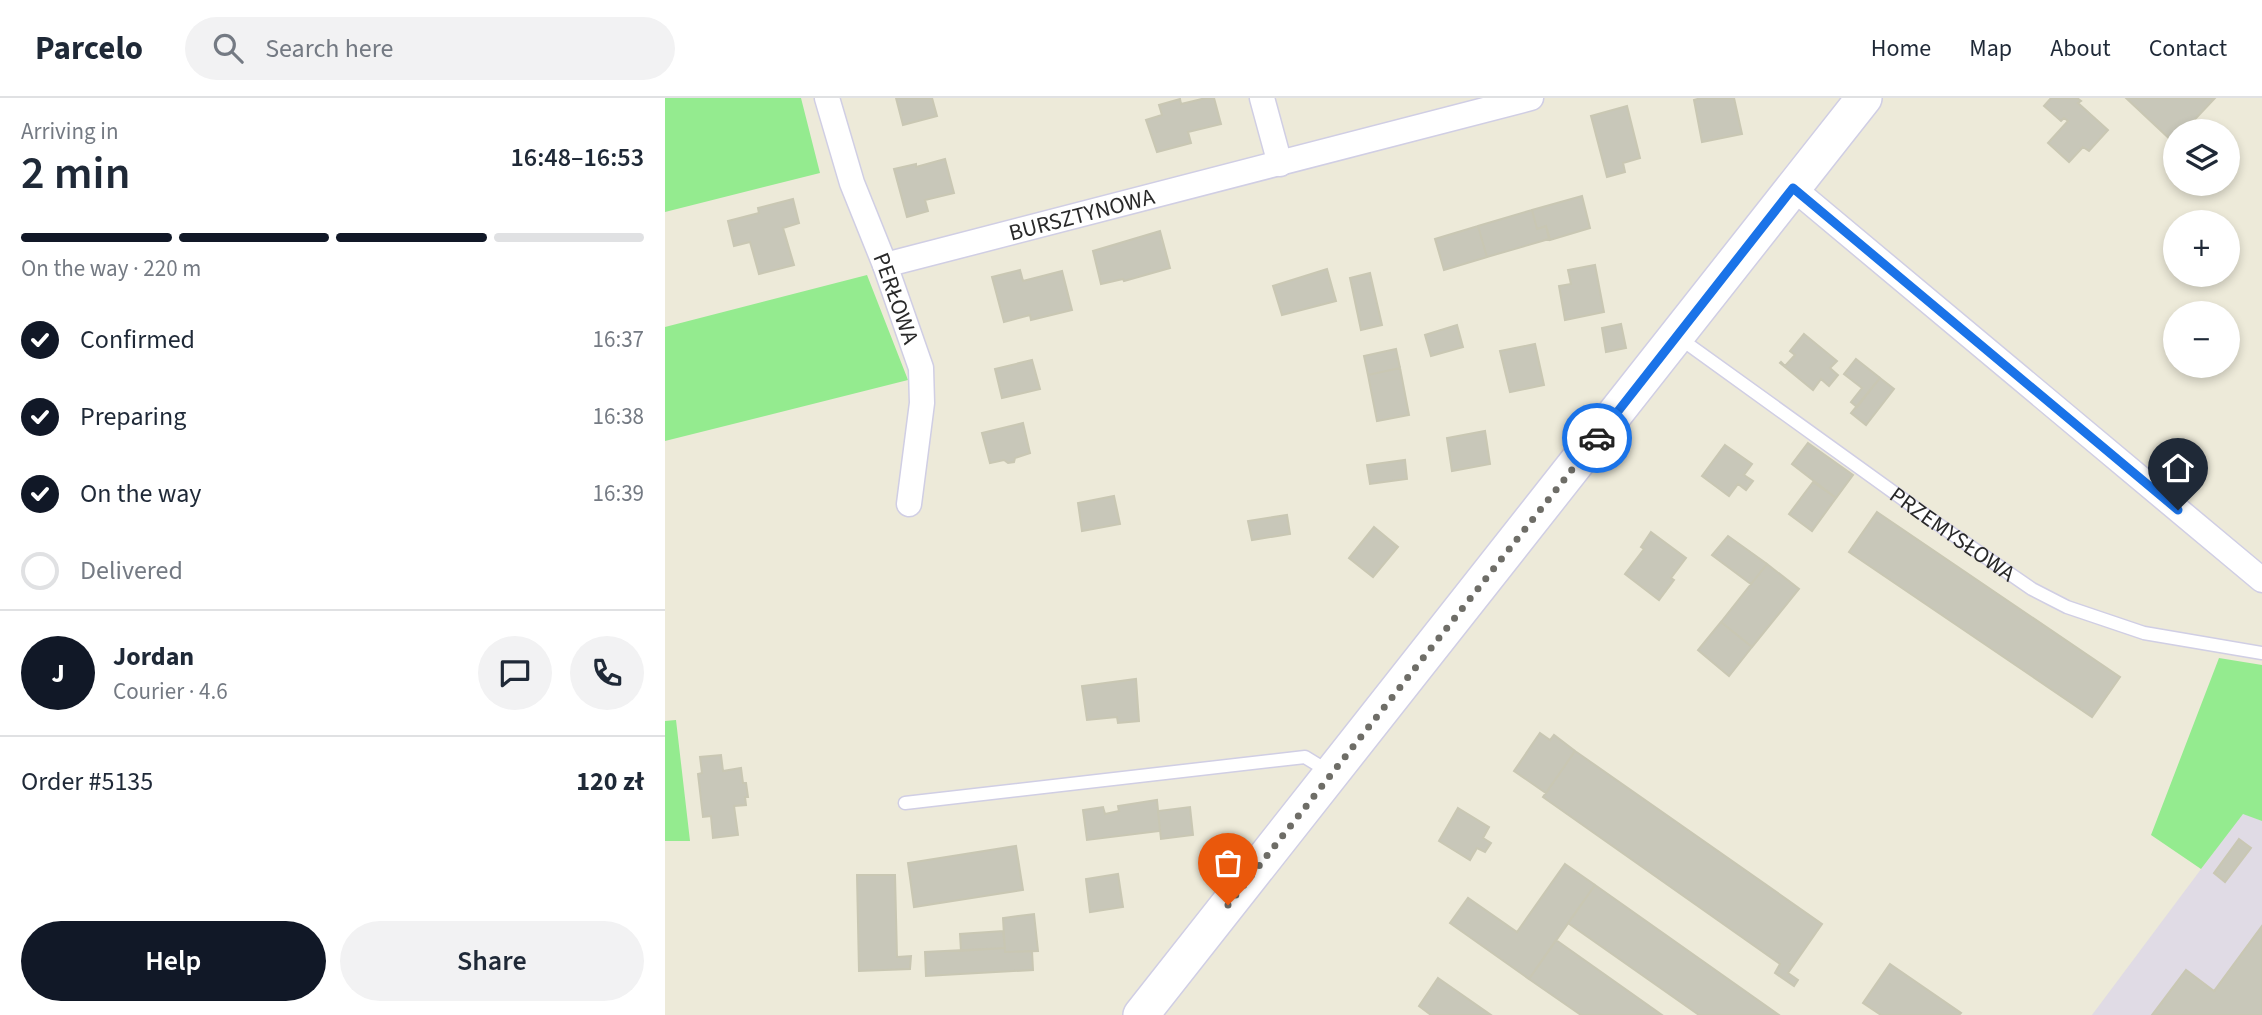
<!DOCTYPE html>
<meta charset="utf-8">
<style>
body{margin:0;font-family:"Source Sans 3",sans-serif;background:#f2f2f3;color:#1f2937;height:100vh;display:flex;flex-direction:column;font-size:26px;white-space:nowrap}
*{box-sizing:border-box;margin:0}
p{font-size:23px;color:#747a83}
.icon{flex:none;width:38px;height:38px;fill:none;stroke:currentColor;stroke-width:2;stroke-linecap:round;stroke-linejoin:round}
.map{position:relative;flex:1;overflow:hidden}
.panel{display:flex;flex-direction:column;background:#fff;width:665px}
.panel>*{flex:none}
.tools{position:absolute;left:1498px;top:21px;display:grid;gap:14px}
.tools a{display:grid;place-items:center;width:77px;height:77px;border-radius:50%;background:#fff;box-shadow:0 4px 10px #0003;font-size:35px}
.pin{position:absolute;display:grid;place-items:center;width:60px;height:60px;color:#fff;margin:-72px -30px;border-radius:50% 50% 50% 0;rotate:-45deg;box-shadow:0 0 7px #0007}
.pin .icon{rotate:45deg}
.courier{position:absolute;display:grid;place-items:center;width:70px;height:70px;margin:-35px;border:5px solid #1a73e8;border-radius:50%;background:#fff;color:#222;box-shadow:0 2px 9px #0007}
.headline em{font-style:normal;font-weight:600}
.headline div{display:flex;flex-direction:column-reverse}
.headline{display:flex;align-items:center;justify-content:space-between;height:119px;padding:0 21px}
h1{font-size:46px;font-weight:600;line-height:52px}
.bar{display:grid;grid-template-columns:repeat(4,1fr);gap:10px 7px;align-content:center;height:84px;padding:0 21px}
.bar i{height:9px;border-radius:5px;background:#e0e1e3}
.bar .current{background:#111827}
.bar p{grid-column:span 4}
.line{display:flex;align-items:center;gap:18px;padding:0 21px;border-top:2px solid #e0e1e3}
.line div{flex:1}
.round{display:grid;place-items:center;flex:none;width:74px;height:74px;border-radius:37px;background:#f2f2f3}
ol{padding:0 21px;list-style:none}
li{display:flex;align-items:center;gap:21px;height:77px}
li p{margin-inline-start:auto}
li .icon{padding:7px;border-radius:50%;background:#111827;color:#fff;stroke-width:4}
li:last-child{color:#747a83}
li i{width:38px;height:38px;border:4px solid #e0e1e3;border-radius:50%}
.cta{display:flex;gap:14px;margin-top:auto;padding:14px 21px}
.cta a{flex:1;height:80px;border-radius:42px;background:#111827;color:#fff;font-size:28px;font-weight:600;line-height:80px;text-align:center}
.cta a+a{background:#f2f2f3;color:#1f2937}
header{display:flex;align-items:center;gap:42px;box-sizing:border-box;height:98px;padding:0 35px;background:#fff;border-bottom:2px solid #e0e1e3}
header strong{font-size:33px}
nav{display:flex;gap:38px;margin-inline-start:auto;font-size:24px}
.search{width:490px;height:63px;background:#f2f2f3;display:flex;align-items:center;gap:18px;box-sizing:border-box;padding:0 24px;border-radius:38px;color:#747a83;font-size:26px}
main{display:flex;flex:1;min-height:0}
.map>svg:first-child{display:block}
</style>
<header>
<strong>Parcelo</strong>
<div class="search"><svg class="icon" aria-label="search" viewBox="0 0 24 24"><circle cx="10" cy="10" r="6"/><path d="M15 15l6 6"/></svg>Search here</div>
<nav><a>Home</a><a>Map</a><a>About</a><a>Contact</a></nav>
</header>
<main>
<section class="panel">
<div class="headline"><div><h1>2 min</h1><p>Arriving in</p></div><em>16:48–16:53</em></div>
<div class="bar"><i class="current"></i><i class="current"></i><i class="current"></i><i></i><p>On the way · 220 m</p></div>
<ol>
<li><svg class="icon" aria-label="check" viewBox="0 0 24 24"><path d="M5 12l5 5 9-10"/></svg>Confirmed<p>16:37</p></li>
<li><svg class="icon" aria-label="check" viewBox="0 0 24 24"><path d="M5 12l5 5 9-10"/></svg>Preparing<p>16:38</p></li>
<li><svg class="icon" aria-label="check" viewBox="0 0 24 24"><path d="M5 12l5 5 9-10"/></svg>On the way<p>16:39</p></li>
<li><i></i>Delivered</li>
</ol>
<div class="line" style="height:126px"><b class="round" style="background:#111827;color:#fff">J</b><div><b>Jordan</b><p>Courier · 4.6</p></div><a class="round"><svg class="icon" aria-label="chat" viewBox="0 0 24 24"><path d="M4 5h16v11H9l-5 4z"/></svg></a><a class="round"><svg class="icon" aria-label="phone" viewBox="0 0 24 24"><path d="M5 4h4l2 5-3 2q2 4 5 5l2-3 5 2v4C11 20 4 13 5 4z"/></svg></a></div>
<div class="line" style="height:91px"><div>Order #5135</div><b>120 zł</b></div>
<div class="cta"><a>Help</a><a>Share</a></div>
</section>
<div class="map">
<svg width="1597" height="917" viewBox="0 0 1597 917">
<rect width="100%" height="100%" fill="#edead9"/>
<path fill="#e0dbe5" d="M1578 715 1597 723V917H1427Z"/>
<path fill="#94eb8f" d="M0 0H136L155 75 0 114Z
M202 177 243 282 0 343V229Z
M1554 560 1597 567V723L1578 716 1536 771 1486 737Z
M11 622 25 743H0V623Z"/>
<path fill="#c8c7b9" stroke="#c9c7b3" stroke-width="2" d="M231 0H267L272 18 238 27Z
M541 0H549L556 26 523 34 526 45 492 54 481 22 497 17 494 7 515 1 516 6Z
M1036 0H1069L1077 36 1037 44 1029 2Z
M1386 0H1412L1416 3 1413 5 1443 32 1424 53 1418 49 1404 64 1383 45 1403 23 1399 20 1396 23 1379 8Z
M1461 0H1550L1519 33H1510V42L1508 44Z
M962 8 975 60 958 65 960 74 942 79 926 18Z
M280 61 289 95 260 102 263 113 242 119 229 71 251 66V69Z
M917 98 925 130 885 142 881 128 872 131 867 112Z
M128 101 134 125 118 130 129 167 94 176 85 144 69 148 63 123 94 115 93 110Z
M867 112 872 131 881 128 884 141 822 159 813 128Z
M813 128 822 159 779 172 770 141Z
M495 133 505 170 459 183 458 181 436 186 428 153Z
M930 167 939 214 900 222 894 188 906 186 903 172Z
M662 171 671 203 617 217 608 188Z
M355 172 358 183 397 173 407 212 366 222 365 217 339 224 327 179Z
M705 175 717 227 696 232 685 180Z
M956 226 961 250 941 254 937 230Z
M792 227 798 249 766 258 760 237Z
M1139 236 1172 263 1165 270 1173 277 1164 288 1156 281 1148 292 1115 265 1116 264 1120 268 1130 257 1125 253Z
M870 246 879 287 845 294 835 253Z
M731 251 735 270 703 277 699 258Z
M1191 261 1215 280 1192 309 1186 304 1197 290 1179 276Z
M367 262 375 291 337 300 330 271Z
M735 270 744 317 712 323 703 277Z
M1215 280 1229 291 1201 327 1186 315Z
M358 325 365 355 350 360 349 364 343 365 339 362 325 365 317 335Z
M820 333 825 366 787 373 782 340Z
M1143 345 1188 377 1171 400 1127 366Z
M1060 347 1087 366 1079 377 1088 383 1081 392 1073 386 1064 398 1037 378Z
M740 362 742 381 705 386 702 367Z
M1148 384 1171 400 1147 433 1124 416Z
M449 398 455 426 417 433 413 405Z
M1212 414 1455 579 1427 619 1184 454Z
M622 417 625 436 587 442 583 423Z
M709 429 733 449 708 479 684 460Z
M986 434 1021 460 1006 480 1009 482 994 502 960 476 979 451 976 449Z
M1063 438 1102 466 1086 486 1047 457Z
M1102 466 1134 491 1087 549 1056 524Z
M1056 524 1087 549 1064 578 1033 552Z
M471 581 474 623 453 625 452 619 422 622 417 588Z
M875 635 885 642 889 637 910 653 881 695 849 673Z
M910 653 1157 826 1123 875 1133 882 1129 888 1110 875 1115 866 878 699Z
M56 657 58 673 76 670 78 685H81L83 699H80L81 707 69 708 73 737 48 740 46 718 38 719 33 676 37 675 35 659Z
M492 702 495 733 422 742 418 712 438 709 440 716 454 713 453 708Z
M525 709 528 737 496 741 493 713Z
M793 710 824 729 818 740 826 745 820 754 812 750 805 762 774 743Z
M1574 741 1586 750 1560 784 1549 775Z
M351 748 358 792 249 809 243 765Z
M900 766 930 787 864 881 785 825 803 800 852 834Z
M453 776 458 809 425 814 421 781Z
M192 777H230L232 859 246 858 245 871 194 873Z
M930 787 1114 917H1034L903 825Z
M369 816 373 853 340 854 338 820Z
M1597 828V917H1487L1521 872 1549 893Z
M338 833 340 850 296 853 295 836Z
M891 842 997 917H916L864 881Z
M340 850V854L367 853 368 872 261 878 260 854Z
M1225 866 1296 915 1294 917H1216L1198 905Z
M773 880 826 917H766L754 908Z"/>
<g fill="none" stroke-linecap="round" stroke-linejoin="round">
<g stroke="#d0cee4" stroke-width="15">
<g id="service">
<path id="s1" d="M1013 239 1267 422 1367 491 1402 509 1479 535 1597 555"/>
<path d="M240 705 640 659 663 673"/>
</g>
</g>
<g stroke="#d0cee4" stroke-width="27">
<g id="minor">
<path id="s2" d="M162 0 187 85 220 167 256 270 257 305 244 406"/>
<path d="M597 0 615 66"/>
<path d="M1128 90 1597 482"/>
<path id="s3" d="M220 167 866 0"/>
</g>
</g>
<g stroke="#d0cee4" stroke-width="38">
<path id="secondary" d="M476 917 1199 0"/>
</g>
<use href="#service" stroke="#fff" stroke-width="12"/>
<use href="#minor" stroke="#fff" stroke-width="24"/>
<use href="#secondary" stroke="#fff" stroke-width="35"/>
</g>
<g fill="none" stroke-linecap="round" stroke-linejoin="round">
<path stroke="#6e6d67" stroke-width="7" stroke-dasharray="0 12.6" d="M563 807 932 340"/>
<path stroke="#1a73e8" stroke-width="9" d="M932 340 1128 90 1513 412"/>
</g>
<g text-anchor="middle" dominant-baseline="central" stroke-width="5" stroke-linejoin="round" paint-order="stroke">
<g font-size="23" fill="#292929" stroke="#fff">
<text stroke="none"><textPath href="#s3" startOffset="203">BURSZTYNOWA</textPath></text>
<text stroke="none"><textPath href="#s2" startOffset="212">PERŁOWA</textPath></text>
<text stroke="none"><textPath href="#s1" startOffset="338">PRZEMYSŁOWA</textPath></text>
</g>
</g>
</svg>
<div class="tools">
<a><svg class="icon" aria-label="layers" viewBox="0 0 24 24"><path d="M12 4l9 5-9 5-9-5zM3 14l9 5 9-5"/></svg></a>
<a>+</a>
<a>−</a>
</div>
<div class="pin" style="left:563px;top:807px;background:#ea580c"><svg class="icon" aria-label="bag" viewBox="0 0 24 24"><path d="M5 8h14l-1 12H6zM9 8a3 3 0 0 1 6 0"/></svg></div>
<div class="pin" style="left:1513px;top:412px;background:#1f2937"><svg class="icon" aria-label="home" viewBox="0 0 24 24"><path d="M3 11l9-7 9 7M6 9v11h12V9"/></svg></div>
<div class="courier" style="left:932px;top:340px"><svg class="icon" aria-label="car" viewBox="0 0 24 24"><path d="M5 17H2v-5l4-1 3-4h7l3 4 3 1v5h-3M9 17h6M6 11h13"/><circle cx="7" cy="17" r="2"/><circle cx="17" cy="17" r="2"/></svg></div>
</div>
</main>
